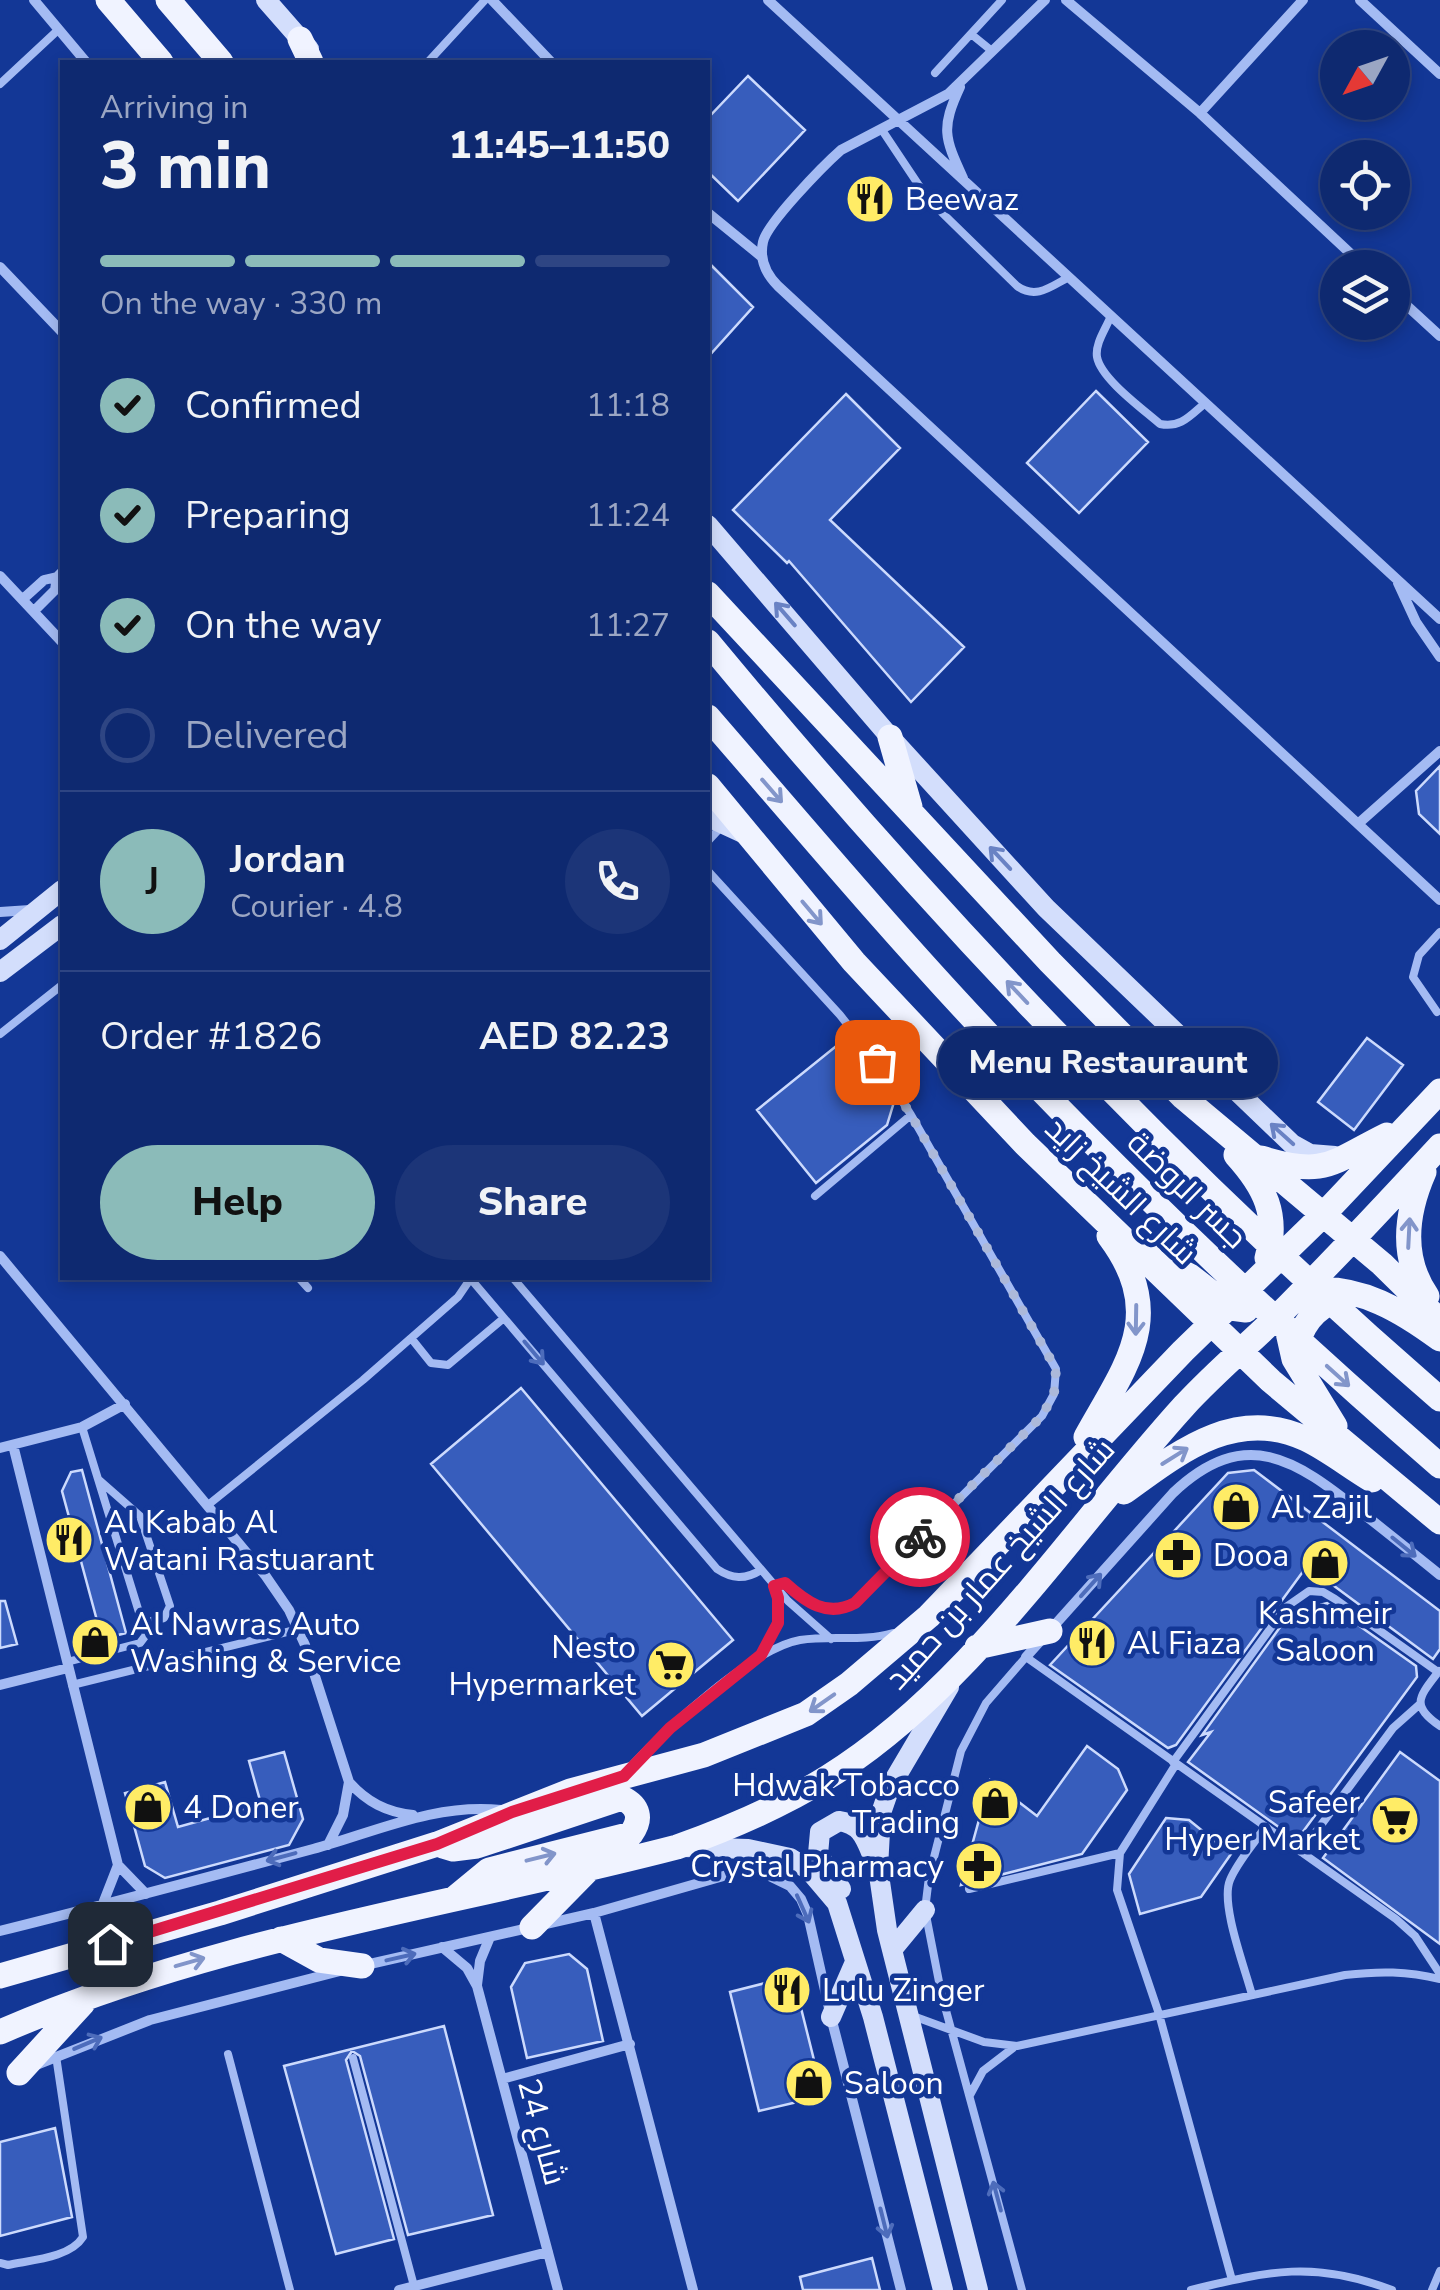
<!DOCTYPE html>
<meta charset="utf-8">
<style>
body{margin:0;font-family:"Nunito Sans",Cairo,sans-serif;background:#1c3578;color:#f1f3f6;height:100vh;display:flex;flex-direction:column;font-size:38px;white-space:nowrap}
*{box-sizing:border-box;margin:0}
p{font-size:32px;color:#9ba6c3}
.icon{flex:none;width:55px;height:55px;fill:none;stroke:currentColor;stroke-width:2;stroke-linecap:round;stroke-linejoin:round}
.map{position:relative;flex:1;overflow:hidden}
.details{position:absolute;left:60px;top:60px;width:650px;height:1220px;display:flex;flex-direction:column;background:#0e2970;border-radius:0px;box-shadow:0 5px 15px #0003,0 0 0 2px #2e4583}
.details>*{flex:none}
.needle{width:65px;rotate:230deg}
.controls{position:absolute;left:1320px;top:30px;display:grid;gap:20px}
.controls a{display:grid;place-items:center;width:90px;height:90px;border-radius:50%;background:#0e2970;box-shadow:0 5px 15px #0003,0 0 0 2px #2e4583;font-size:50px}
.pin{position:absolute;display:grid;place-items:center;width:85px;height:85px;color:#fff;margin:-42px;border-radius:20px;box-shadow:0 5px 15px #0006}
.courier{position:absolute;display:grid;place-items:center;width:100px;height:100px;margin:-50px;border:8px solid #e11d48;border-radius:50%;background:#fff;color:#222;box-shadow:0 2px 12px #0007}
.bubble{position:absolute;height:70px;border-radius:35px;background:#0e2970;box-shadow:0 5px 15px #0003,0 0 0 2px #2e4583;font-size:32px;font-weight:800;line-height:70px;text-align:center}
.summary em{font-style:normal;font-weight:800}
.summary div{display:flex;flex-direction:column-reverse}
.summary{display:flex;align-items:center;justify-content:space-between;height:170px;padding:0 40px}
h1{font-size:65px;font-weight:800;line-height:75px}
.bar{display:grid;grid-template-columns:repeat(4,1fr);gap:15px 10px;align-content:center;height:120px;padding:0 40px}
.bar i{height:12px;border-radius:8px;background:#2e4583}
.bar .selected{background:#8bbbb9}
.bar p{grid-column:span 4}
.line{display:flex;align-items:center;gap:25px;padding:0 40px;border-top:2px solid #2e4583}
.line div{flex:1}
.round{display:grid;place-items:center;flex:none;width:105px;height:105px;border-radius:52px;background:#1c3578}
ol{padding:0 40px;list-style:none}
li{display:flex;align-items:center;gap:30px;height:110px}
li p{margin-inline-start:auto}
li .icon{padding:10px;border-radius:50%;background:#8bbbb9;color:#111;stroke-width:4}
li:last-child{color:#9ba6c3}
li i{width:55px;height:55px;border:5px solid #2e4583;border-radius:50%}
.cta{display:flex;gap:20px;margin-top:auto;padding:20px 40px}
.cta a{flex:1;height:115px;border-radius:60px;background:#8bbbb9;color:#111;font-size:40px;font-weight:800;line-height:115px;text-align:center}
.cta a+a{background:#1c3578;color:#f1f3f6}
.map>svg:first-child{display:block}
</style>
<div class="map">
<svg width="1440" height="2290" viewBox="0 0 1440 2290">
<rect width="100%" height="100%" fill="#133796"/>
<path fill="#375dbc" stroke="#ccdafd" stroke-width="2.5" d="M748 76 805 130 738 201 708 172V118Z
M708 262 753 307 708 357Z
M1096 391 1148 442 1079 513 1027 463Z
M846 394 900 448 830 520 964 647 911 702 789 561 787 563 733 510Z
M1440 766V834L1419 814 1416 791Z
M1367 1038 1403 1065 1354 1130 1318 1102Z
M845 1039 894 1102 887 1125 816 1183 757 1110Z
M521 1388 733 1640 642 1716 431 1464Z
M82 1470 126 1633 102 1639 62 1491 71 1472Z
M1254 1470 1440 1611V1649L1433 1659 1307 1566 1176 1745 1168 1748 1050 1665 1228 1473Z
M0 1601H5L17 1644 0 1648Z
M1327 1603 1416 1666 1417 1677 1302 1833H1287L1188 1762 1211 1732 1202 1735 1291 1612Z
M1087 1746 1118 1769 1127 1790 1082 1854 961 1885 990 1780 1037 1816Z
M284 1752 303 1819 289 1845 165 1878 145 1866 125 1793 165 1782 178 1827 261 1804 249 1761Z
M1400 1752 1440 1781V1944L1323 1858Z
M1166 1818 1189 1820 1231 1854 1201 1897 1140 1914 1129 1874Z
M569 1954 587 1969 603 2041 527 2058 511 1987 525 1963Z
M793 1976 823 2096 759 2111 730 1992Z
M444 2026 493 2215 408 2235 360 2056 352 2051 346 2060 394 2239 336 2254 284 2066Z
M55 2128 72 2217 0 2236V2142Z
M872 2258 880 2290H803L800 2277Z"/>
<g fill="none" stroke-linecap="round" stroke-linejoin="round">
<path stroke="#a4bbf3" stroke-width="8" d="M971 34 992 51
M428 62 485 0
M935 73 1002 0
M0 84 58 30
M882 130 928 199 1017 286C1035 299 1049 288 1067 278
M1110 318C1105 330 1095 344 1097 357 1101 379 1143 409 1160 424 1180 428 1189 417 1204 404
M708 841 722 826
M708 871 840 1015 877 1062 911 1115 1056 1369 1054 1394 1042 1416 855 1603C827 1618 807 1602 785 1583L775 1586
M1437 1012 1413 977 1419 955 1440 932
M0 1034 62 985
M815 1196 911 1115
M299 1278 308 1288
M470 1278 717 1569C732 1579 745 1580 761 1570
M513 1278 788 1601 831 1639
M411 1338 431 1363 448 1365 504 1318
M99 1480 140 1516 170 1606 164 1618 144 1623
M208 1505 363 1380 458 1297 471 1278
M763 1652 778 1623 776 1590
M67 1662 140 1643 146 1635 82 1427
M1439 1671C1419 1697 1410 1705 1440 1726
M72 1685 299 1629
M1173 1762 1286 1607 1309 1591 1323 1592 1335 1599 1438 1672
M1176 1764 1120 1853 1117 1890 1159 2014 1232 2280
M632 1765C665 1729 753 1648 800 1640 831 1635 862 1642 893 1633
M1301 1852 1393 1728 1420 1704
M969 1889 1120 1853
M1252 1995C1245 1968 1220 1904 1230 1880 1238 1861 1254 1844 1265 1827
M913 2016 984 2042 1017 2046 1345 1975C1379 1971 1407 1971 1440 1979
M228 2054 290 2290
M353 2058 414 2286
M970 2095 983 2071 1013 2048
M0 2263 8 2265C31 2260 70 2258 83 2237L56 2056
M1022 2290 941 1992 925 1910 929 1877 961 1751 986 1703 1026 1657 1396 1919 1415 1936 1440 1974
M1191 2290C1269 2271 1314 2260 1392 2290
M1432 2290 1440 2271"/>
<path stroke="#a4bbf3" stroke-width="10" d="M34 0 86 62
M492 0 551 62
M768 0 1440 619
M1045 0 948 94 841 150C824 165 767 223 763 242 759 260 766 274 778 286L1440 900
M1066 0 1200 113 1366 268
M1360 0 1440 74
M960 87C941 128 944 137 963 178
M1200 113 1303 0
M708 213 762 257
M0 267 62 332
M1392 292 1440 336
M0 576 62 642
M1398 583 1416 622 1440 657
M23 599 44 580 57 577 62 572
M34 611 55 590 57 577
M1359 823 1440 751
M0 912 30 910
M0 1256 265 1575 289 1610 305 1645 349 1782 343 1815 328 1845
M13 1445 118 1865 146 1894
M0 1448 82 1427 125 1404
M1026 1657 1173 1493C1245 1425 1295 1459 1361 1512 1388 1533 1414 1554 1440 1575
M0 1685 68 1668
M349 1782C367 1802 386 1812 413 1815
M102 1906 118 1865
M594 1913 693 2290
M0 1931C105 1905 209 1877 313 1849 375 1832 435 1803 501 1810
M442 1947 467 1968 477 1986 558 2290
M361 1966 594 1913 741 1871H759L790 1886 801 1899 808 1915 831 2017 901 2290
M477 1985 480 1961 490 1937
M36 2065 150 2020 340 1971
M502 2079 630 2044
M399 2290 548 2252"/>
<path stroke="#d3defc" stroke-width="20" d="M266 0 309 49
M708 525 890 737 1046 908 1292 1144 1310 1154 1335 1156
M708 817 747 835
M0 940 62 890
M0 972 62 925
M949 1687 890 1787 881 1813 878 1868 887 1930 978 2290
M684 1847 748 1849 790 1858 809 1870 837 1903 873 2017 943 2290
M841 1889 818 1854 820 1832 839 1821C861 1824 865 1838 873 1857
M892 1950 925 1910
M831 2017 855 1962"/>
<path stroke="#f0f3ff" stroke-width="25" d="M108 0 161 62
M168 0 221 62
M300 39 311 62
M708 594 1050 962 1183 1097 1382 1264 1440 1321
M708 642C932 912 1174 1169 1440 1399
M708 717C799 822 889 929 984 1030 1128 1184 1281 1328 1440 1466
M890 737 910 807
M708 786 854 962 1025 1144 1271 1381 1440 1522
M1236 1155C1265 1187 1279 1215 1267 1258
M1261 1158C1326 1178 1332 1162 1387 1135
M1424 1172C1406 1213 1400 1257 1427 1296
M1153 1257 1190 1276 1231 1308 1246 1310
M1313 1290C1361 1286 1402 1311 1440 1339
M1287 1328 1294 1359 1335 1426
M1295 1355C1300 1326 1313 1308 1342 1297
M1086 1437C1125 1366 1169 1316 1109 1236
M1124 1492C1179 1452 1236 1406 1306 1439 1329 1450 1350 1467 1372 1480
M977 1647 1050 1631
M443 1846 453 1849 477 1846 622 1798C639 1806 642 1819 631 1834L489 1870 455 1898
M532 1927 588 1870
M281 1939 319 1960 362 1966
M0 1976 220 1913 437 1844 570 1791 704 1755 806 1714 849 1684 929 1616 1183 1351 1323 1215 1440 1091
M0 2032C216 1938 450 1906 677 1847 730 1828 780 1807 828 1777 969 1690 1074 1527 1184 1406 1217 1370 1254 1340 1288 1306 1340 1254 1390 1200 1440 1146
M19 2073 83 2003"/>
</g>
<defs><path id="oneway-shaft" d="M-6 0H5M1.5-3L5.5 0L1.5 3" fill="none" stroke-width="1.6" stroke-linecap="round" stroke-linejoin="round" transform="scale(2.5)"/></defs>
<g stroke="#6982c4">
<use href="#oneway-shaft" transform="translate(785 614) rotate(-131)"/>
<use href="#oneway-shaft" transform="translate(1000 858) rotate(-133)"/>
<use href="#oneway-shaft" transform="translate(1282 1134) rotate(-138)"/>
</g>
<g stroke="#8295ca">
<use href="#oneway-shaft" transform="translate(772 791) rotate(49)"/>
<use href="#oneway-shaft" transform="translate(812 913) rotate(50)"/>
<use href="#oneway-shaft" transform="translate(1017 992) rotate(-133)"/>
<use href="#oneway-shaft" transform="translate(1409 1233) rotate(-87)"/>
<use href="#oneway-shaft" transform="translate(1136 1320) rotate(91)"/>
<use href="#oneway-shaft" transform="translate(1338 1376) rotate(42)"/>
<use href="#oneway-shaft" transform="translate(1175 1456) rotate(-32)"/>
<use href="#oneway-shaft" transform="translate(822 1703) rotate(145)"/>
<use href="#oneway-shaft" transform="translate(541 1857) rotate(-14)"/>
<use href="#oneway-shaft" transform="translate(190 1962) rotate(-16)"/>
</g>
<g stroke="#4d6cbb">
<use href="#oneway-shaft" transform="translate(534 1353) rotate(50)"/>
<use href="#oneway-shaft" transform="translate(1404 1547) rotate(39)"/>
<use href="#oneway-shaft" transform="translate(1091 1585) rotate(-48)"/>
<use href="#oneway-shaft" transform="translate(281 1857) rotate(165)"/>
<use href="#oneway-shaft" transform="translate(803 1909) rotate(66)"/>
<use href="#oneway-shaft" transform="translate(401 1957) rotate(-13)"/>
<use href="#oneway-shaft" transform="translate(88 2043) rotate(-23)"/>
<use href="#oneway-shaft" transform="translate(997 2196) rotate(-105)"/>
<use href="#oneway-shaft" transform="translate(884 2223) rotate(76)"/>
</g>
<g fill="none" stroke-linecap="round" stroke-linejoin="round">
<path stroke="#acb9da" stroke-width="10" stroke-dasharray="0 18" d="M877 1062 911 1115 1056 1369 1054 1394 1042 1416 920 1537"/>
<path stroke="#e11d48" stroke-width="12" d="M110 1944 437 1844 512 1812 624 1776 670 1728 761 1655 778 1623V1598L774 1586 785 1583C806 1602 827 1618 855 1603L920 1537"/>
</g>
<defs>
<g id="restaurant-disc" transform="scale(2.5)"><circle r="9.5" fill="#ffec66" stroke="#133796"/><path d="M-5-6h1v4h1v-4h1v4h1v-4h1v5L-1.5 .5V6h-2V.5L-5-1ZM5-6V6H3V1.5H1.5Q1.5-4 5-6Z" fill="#111"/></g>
<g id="shop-disc" transform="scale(2.5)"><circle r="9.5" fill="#ffec66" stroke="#133796"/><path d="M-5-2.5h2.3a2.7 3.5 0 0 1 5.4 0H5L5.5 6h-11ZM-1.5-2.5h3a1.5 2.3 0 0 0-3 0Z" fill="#111"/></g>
<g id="pharmacy-disc" transform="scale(2.5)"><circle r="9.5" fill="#ffec66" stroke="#133796"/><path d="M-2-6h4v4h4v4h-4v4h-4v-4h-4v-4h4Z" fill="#111"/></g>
<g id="supermarket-disc" transform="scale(2.5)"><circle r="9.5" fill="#ffec66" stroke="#133796"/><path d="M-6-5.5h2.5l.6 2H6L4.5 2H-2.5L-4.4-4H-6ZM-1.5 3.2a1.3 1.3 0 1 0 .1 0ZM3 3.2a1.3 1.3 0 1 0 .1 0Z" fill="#111"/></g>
</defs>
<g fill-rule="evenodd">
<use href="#restaurant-disc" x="870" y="199"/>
<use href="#shop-disc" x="1236" y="1507"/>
<use href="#restaurant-disc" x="69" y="1540"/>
<use href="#pharmacy-disc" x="1178" y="1555"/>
<use href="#shop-disc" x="1325" y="1563"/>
<use href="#shop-disc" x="95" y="1642"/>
<use href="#restaurant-disc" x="1092" y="1643"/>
<use href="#supermarket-disc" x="671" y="1665"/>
<use href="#shop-disc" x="995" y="1803"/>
<use href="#shop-disc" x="148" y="1807"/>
<use href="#supermarket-disc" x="1395" y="1820"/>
<use href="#pharmacy-disc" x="979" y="1866"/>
<use href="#restaurant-disc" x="787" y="1990"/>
<use href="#shop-disc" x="809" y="2083"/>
</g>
<g text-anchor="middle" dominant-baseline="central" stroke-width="9" stroke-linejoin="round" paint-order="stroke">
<g font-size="32" fill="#fff" stroke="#133796" text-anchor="start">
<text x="905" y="199">Beewaz</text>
<text x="1271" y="1507">Al Zajil</text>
<text x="104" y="1522">Al Kabab Al<tspan x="104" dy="37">Watani Rastuarant</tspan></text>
<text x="1213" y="1555">Dooa</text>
<text x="1325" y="1613" text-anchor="middle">Kashmeir<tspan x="1325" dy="37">Saloon</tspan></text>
<text x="130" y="1624">Al Nawras Auto<tspan x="130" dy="37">Washing &amp; Service</tspan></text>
<text x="1127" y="1643">Al Fiaza</text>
<text x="636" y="1647" text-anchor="end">Nesto<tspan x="636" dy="37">Hypermarket</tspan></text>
<text x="960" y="1785" text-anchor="end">Hdwak Tobacco<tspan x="960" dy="37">Trading</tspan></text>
<text x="1360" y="1802" text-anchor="end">Safeer<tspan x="1360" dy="37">Hyper Market</tspan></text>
<text x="183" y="1807">4 Doner</text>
<text x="944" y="1866" text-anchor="end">Crystal Pharmacy</text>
<text x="822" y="1990">Lulu Zinger</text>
<text x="844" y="2083">Saloon</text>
</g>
<g font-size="32" fill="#fff" stroke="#133796">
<text transform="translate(1187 1190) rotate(44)">جسر الروضة</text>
<text transform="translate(1121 1191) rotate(44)">شارع الشيخ زايد</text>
<text transform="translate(1000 1564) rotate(-48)">شارع الشيخ عمار بن حميد</text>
<text transform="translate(542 2132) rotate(75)">شارع 24</text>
</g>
</g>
</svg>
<div class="controls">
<a><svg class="needle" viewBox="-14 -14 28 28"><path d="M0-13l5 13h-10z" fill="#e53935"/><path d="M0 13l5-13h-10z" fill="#9ba6c3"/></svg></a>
<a><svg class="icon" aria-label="locate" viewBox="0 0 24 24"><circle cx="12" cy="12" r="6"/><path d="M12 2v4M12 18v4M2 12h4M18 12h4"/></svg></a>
<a><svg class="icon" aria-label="layers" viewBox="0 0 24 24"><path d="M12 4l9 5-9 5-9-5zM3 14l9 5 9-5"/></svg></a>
</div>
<div class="pin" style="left:877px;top:1062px;background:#ea580c"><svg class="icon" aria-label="bag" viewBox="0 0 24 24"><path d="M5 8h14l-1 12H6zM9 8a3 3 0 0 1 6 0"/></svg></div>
<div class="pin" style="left:110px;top:1944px;background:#1f2937"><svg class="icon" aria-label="home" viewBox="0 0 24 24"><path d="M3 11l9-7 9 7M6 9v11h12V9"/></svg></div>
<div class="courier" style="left:920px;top:1537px"><svg class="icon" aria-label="bike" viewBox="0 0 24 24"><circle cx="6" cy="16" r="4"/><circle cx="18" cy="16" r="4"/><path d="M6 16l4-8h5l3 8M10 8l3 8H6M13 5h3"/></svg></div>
<div class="bubble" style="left:938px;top:1028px;width:340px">Menu Restauraunt</div>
<section class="details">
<div class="summary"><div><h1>3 min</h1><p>Arriving in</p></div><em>11:45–11:50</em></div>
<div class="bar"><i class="selected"></i><i class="selected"></i><i class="selected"></i><i></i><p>On the way · 330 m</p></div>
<ol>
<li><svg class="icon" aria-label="check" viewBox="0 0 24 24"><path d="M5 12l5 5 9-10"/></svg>Confirmed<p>11:18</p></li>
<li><svg class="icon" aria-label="check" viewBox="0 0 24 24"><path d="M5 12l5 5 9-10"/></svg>Preparing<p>11:24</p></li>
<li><svg class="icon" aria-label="check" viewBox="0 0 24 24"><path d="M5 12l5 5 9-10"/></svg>On the way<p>11:27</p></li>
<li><i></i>Delivered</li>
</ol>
<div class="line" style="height:180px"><b class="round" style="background:#8bbbb9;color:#111">J</b><div><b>Jordan</b><p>Courier · 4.8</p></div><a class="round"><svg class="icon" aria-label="phone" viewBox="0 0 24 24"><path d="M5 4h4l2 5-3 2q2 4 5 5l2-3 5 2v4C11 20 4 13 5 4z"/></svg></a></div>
<div class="line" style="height:130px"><div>Order #1826</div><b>AED 82.23</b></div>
<div class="cta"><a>Help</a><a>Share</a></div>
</section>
</div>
